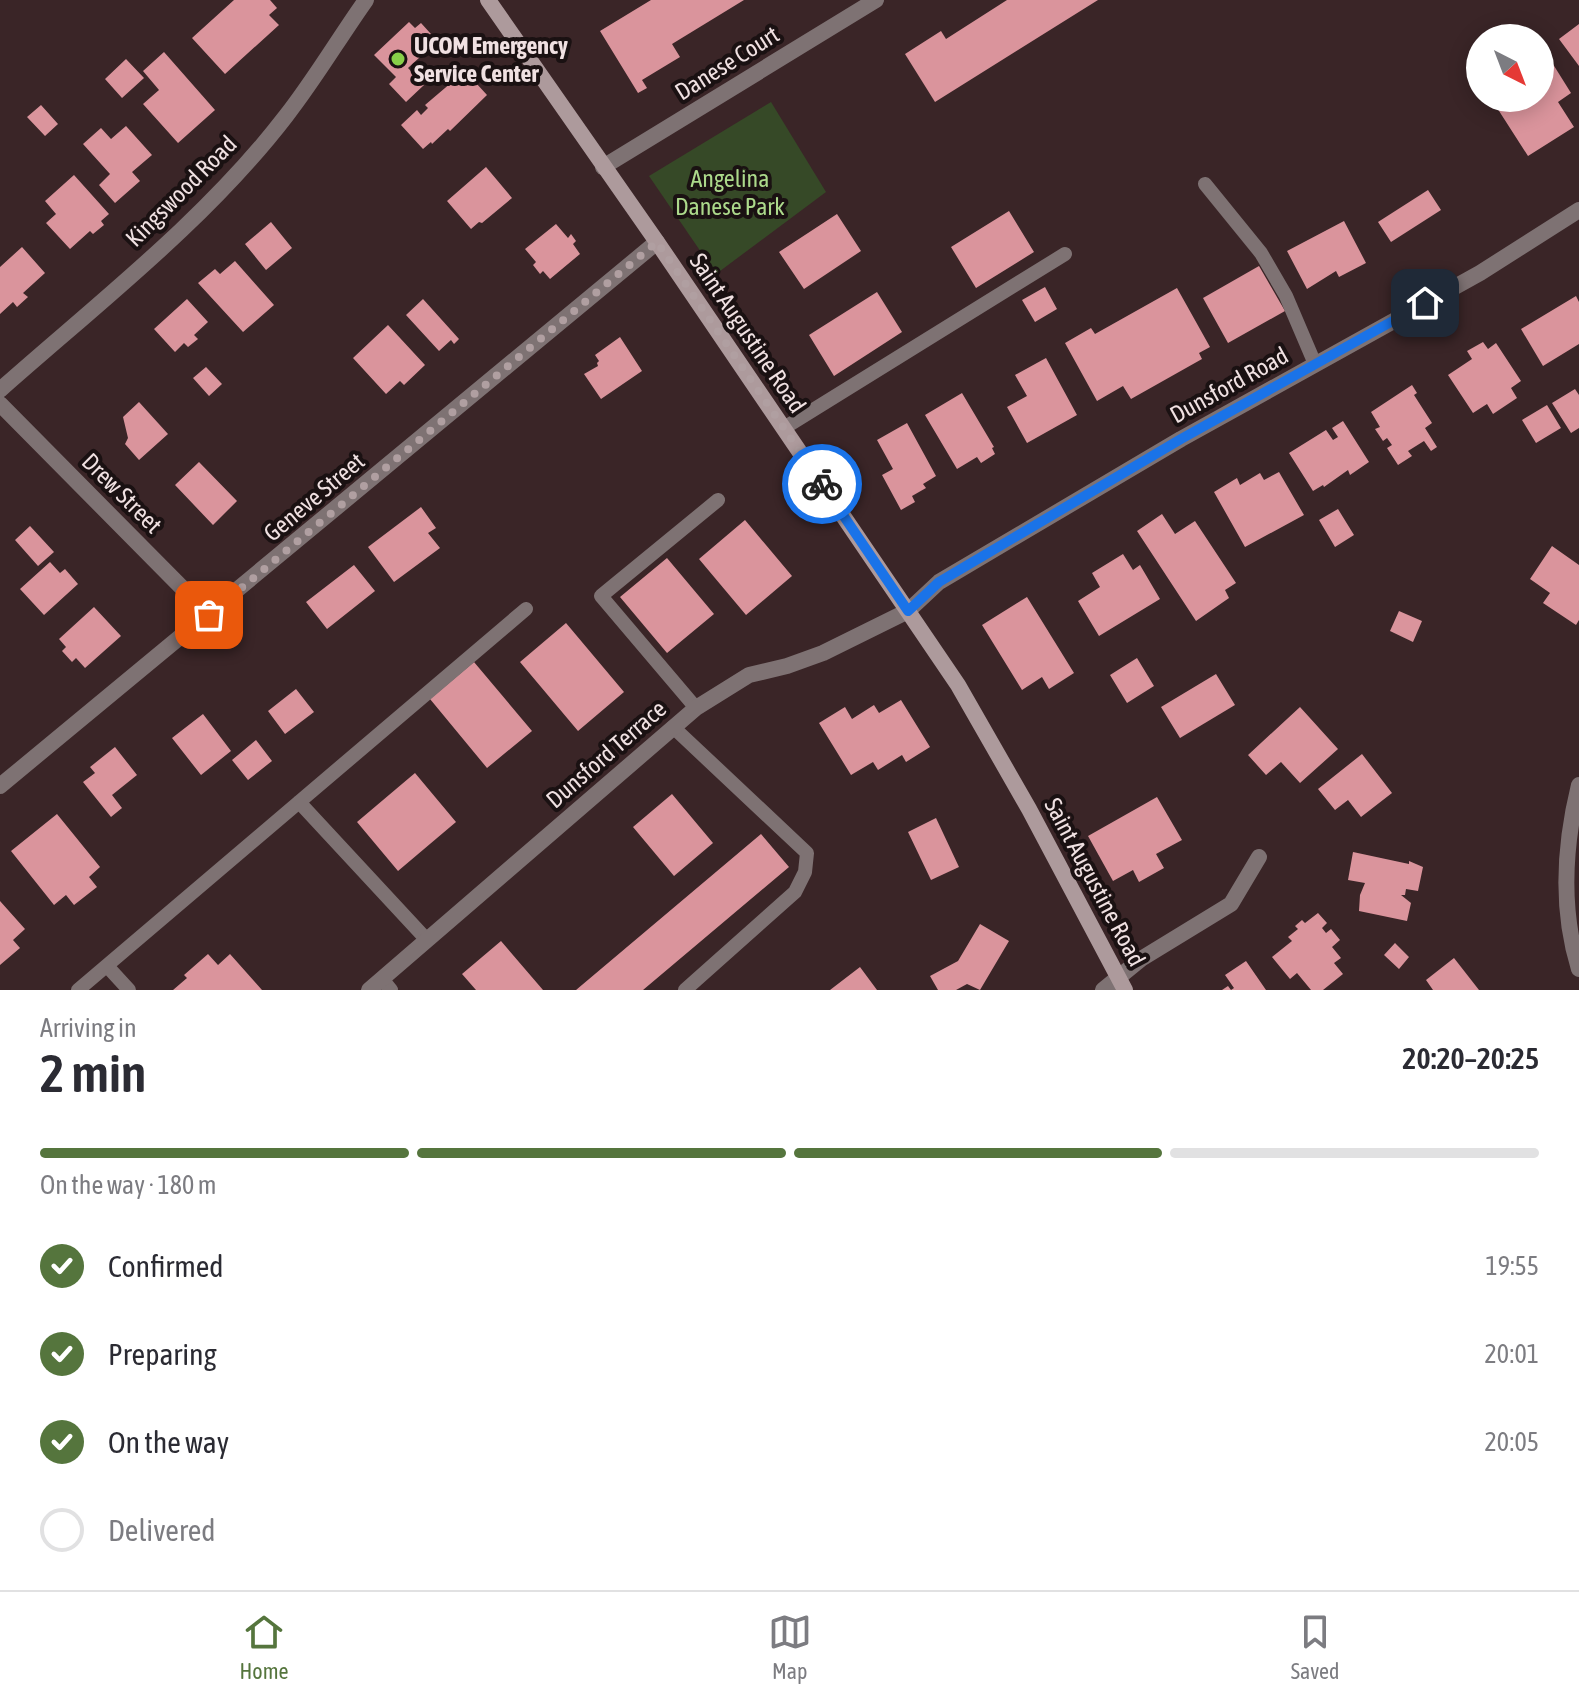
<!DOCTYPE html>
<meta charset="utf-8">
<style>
body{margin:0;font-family:"Asap Condensed",sans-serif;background:#f7f7f7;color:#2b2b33;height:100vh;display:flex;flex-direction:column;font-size:30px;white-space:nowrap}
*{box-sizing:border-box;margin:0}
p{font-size:26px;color:#7c7c81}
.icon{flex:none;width:44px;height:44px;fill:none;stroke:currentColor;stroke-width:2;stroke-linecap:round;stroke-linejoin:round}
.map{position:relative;height:990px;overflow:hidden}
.sheet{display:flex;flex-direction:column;background:#fff;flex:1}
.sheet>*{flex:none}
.needle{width:52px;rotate:138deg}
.tools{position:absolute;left:1466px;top:24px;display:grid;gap:16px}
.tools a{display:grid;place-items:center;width:88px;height:88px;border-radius:50%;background:#fff;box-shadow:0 4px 20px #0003;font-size:40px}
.pin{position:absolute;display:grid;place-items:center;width:68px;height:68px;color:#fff;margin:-34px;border-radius:16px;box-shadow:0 4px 12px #0006}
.courier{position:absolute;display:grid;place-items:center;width:80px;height:80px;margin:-40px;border:6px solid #1a73e8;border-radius:50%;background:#fff;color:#222;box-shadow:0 2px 10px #0007}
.headline em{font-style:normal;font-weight:600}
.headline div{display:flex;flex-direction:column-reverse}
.headline{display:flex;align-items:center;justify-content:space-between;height:136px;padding:0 40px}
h1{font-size:52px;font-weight:600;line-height:60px}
.bar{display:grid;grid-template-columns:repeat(4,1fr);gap:12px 8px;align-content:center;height:96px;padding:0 40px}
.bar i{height:10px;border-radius:6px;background:#e1e1e2}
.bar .selected{background:#55753d}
.bar p{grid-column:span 4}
ol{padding:0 40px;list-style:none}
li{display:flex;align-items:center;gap:24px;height:88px}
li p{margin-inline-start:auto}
li .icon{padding:8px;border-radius:50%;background:#55753d;color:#fff;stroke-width:4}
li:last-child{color:#7c7c81}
li i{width:44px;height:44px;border:4px solid #e1e1e2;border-radius:50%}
.dock{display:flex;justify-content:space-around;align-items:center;height:112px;border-top:2px solid #e1e1e2;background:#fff;font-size:22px;color:#7c7c81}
.dock a{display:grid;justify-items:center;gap:4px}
.dock .selected{color:#55753d}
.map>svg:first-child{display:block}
</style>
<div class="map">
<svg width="1579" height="990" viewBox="0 0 1579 990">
<rect width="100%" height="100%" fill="#3a2527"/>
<path fill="#364927" d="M771 102 826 192 716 274 649 176Z"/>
<path fill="#da949c" d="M234 0H270L277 8 269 15 279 25 225 74 192 38Z
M651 0H744L672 44 680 57 642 80 647 88 638 93 600 31Z
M1007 0H1098L935 102 905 54 941 31 946 39Z
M409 22 415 28 421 23 431 34 426 39 432 46 408 68 424 85 406 102 389 84 396 77 374 55Z
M1579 24V66L1559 39Z
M164 52 215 110 178 143 143 104 159 90 143 71Z
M126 59 144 78 122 98 105 79Z
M1551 61 1571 93 1558 102 1574 127 1528 156 1492 100 1540 98V69Z
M465 71 487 95 450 131 448 129 432 144 431 142 423 149 401 125 417 110 421 115 428 108 425 105Z
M41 105 58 124 45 136 27 117Z
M126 126 152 155 132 172 140 181 115 203 99 185 110 174 83 144 101 128 111 139Z
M486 167 512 198 482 223 479 222 471 229 447 201Z
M74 175 109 214 101 221 104 225 93 234 90 231 70 249 46 223 56 214 45 201Z
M1428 190 1441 210 1391 242 1378 222Z
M1009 211 1034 252 976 288 951 247Z
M837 214 861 251 804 289 779 252Z
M1344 221 1366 263 1339 277 1336 271 1307 289 1287 251Z
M271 222 292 248 266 270 245 244Z
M556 224 568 238 571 234 576 241 573 244 580 254 550 279 543 271 540 274 533 265 536 262 525 249Z
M22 247 45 273 23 293 28 297 17 307 13 302 0 314V267Z
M235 261 274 305 243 332 198 283 215 269 220 274Z
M1259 266 1285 311 1228 343 1203 298Z
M1045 287 1057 309 1035 322 1022 300Z
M1177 288 1210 347 1199 353 1202 359 1131 399 1123 386 1097 401 1065 343 1091 328 1095 334Z
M877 292 902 332 834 376 809 335Z
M1576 296 1579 302V344L1543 366 1521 329Z
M187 299 208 322 194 335 198 339 188 347 184 343 175 352 154 329Z
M423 299 459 339 454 344 451 340 439 351 406 315Z
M388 325 425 365 404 385 400 381 386 394 353 358Z
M620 337 642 371 601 399 584 374 598 366 597 363 599 361 595 355Z
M1483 342 1488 349 1496 343 1521 381 1511 388 1517 398 1493 414 1487 404 1473 413 1448 375 1472 359 1467 351Z
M1046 358 1077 415 1027 443 1007 407 1027 396 1015 375Z
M206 367 222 384 209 396 193 378Z
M1412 385 1417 393 1414 395 1432 423 1425 428 1437 447 1431 451 1424 441 1408 451 1412 456 1398 465 1387 448 1392 445 1387 438 1383 441 1375 429 1380 427 1371 412Z
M1575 389 1579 395V428L1571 433 1552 403Z
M962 393 994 447 992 448 995 454 981 463 977 457 957 469 925 415Z
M139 402 168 434 139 460 125 444 128 438 123 417Z
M1547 405 1561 428 1536 443 1522 420Z
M1343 421 1369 462 1350 475 1348 470 1324 487 1323 485 1313 491 1289 453 1326 430 1333 440 1338 437 1332 428Z
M907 423 936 476 923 484 926 488 912 496 915 502 901 510 882 475 893 469 877 440Z
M199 462 237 501 213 525 175 485Z
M1279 472 1304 515 1245 547 1214 492 1237 478 1240 485 1260 473 1264 480Z
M421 507 436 528 428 533 440 548 394 582 368 547Z
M1338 509 1354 535 1335 547 1319 520Z
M1162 514 1175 534 1195 521 1236 583 1225 590 1229 598 1196 621 1137 531Z
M745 520 792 576 746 615 699 559Z
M30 526 54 552 38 566 15 540Z
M1552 546 1579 565V620L1576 625 1543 603 1550 593 1530 579Z
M1123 554 1133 570 1140 565 1160 599 1099 636 1078 601 1100 587 1092 573Z
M667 558 714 614 667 653 620 597Z
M50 562 60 573 65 569 78 584 44 615 20 589Z
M354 565 375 591 327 629 306 602Z
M1027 597 1074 673 1049 689 1042 677 1022 690 982 625Z
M94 607 121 636 85 668 76 658 72 662 62 651 66 647 59 639Z
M1399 611 1422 621 1413 642 1390 631Z
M566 623 624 692 578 731 520 662Z
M1137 658 1154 686 1127 703 1110 675Z
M474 662 532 731 487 768 430 699Z
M1216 674 1235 705 1180 738 1161 707Z
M296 689 314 712 285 734 268 711Z
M901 700 930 747 906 762 902 755 878 770 873 762 851 775 819 723 845 707 852 719 874 705 879 713Z
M1300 707 1338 749 1300 783 1281 762 1266 775 1248 755Z
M203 714 231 751 201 775 172 738Z
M256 740 272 761 248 780 232 760Z
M115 747 137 775 112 795 122 808 111 817 83 782 95 773 90 767Z
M1362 754 1392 793 1361 817 1348 800 1335 810 1318 789Z
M415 773 456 822 398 871 357 822Z
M672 794 713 843 674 876 633 827Z
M1157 797 1182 840 1156 854 1164 868 1139 882 1133 870 1113 881 1088 836Z
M57 814 100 867 89 877 97 887 74 905 66 895 54 905 11 851Z
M936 818 959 867 931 880 908 832Z
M761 834 789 867 643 990H576Z
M1353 852 1409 864V861L1423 867 1418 891 1406 889 1405 895H1401L1411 903 1407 921 1359 911 1360 895 1365 883 1348 880Z
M0 901 25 929 13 940 20 948 0 965Z
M1318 913 1327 923 1322 928 1326 933 1331 929 1340 940 1332 947 1341 958 1334 963 1343 974 1323 990H1311L1297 973 1290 979 1272 957 1292 941 1288 937 1298 929 1295 926 1302 920 1305 923Z
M980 924 1009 941 980 990 967 984 956 990H938L930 976 958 961Z
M501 941 543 990H476L462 974Z
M1395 943 1409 957 1399 969 1384 955Z
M208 954 218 965 230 954 262 990H173L187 978 184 975Z
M1454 958 1479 990H1433L1426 980Z
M1246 961 1266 990H1222L1228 986 1231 990 1234 988 1225 975Z
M860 967 877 990H830Z"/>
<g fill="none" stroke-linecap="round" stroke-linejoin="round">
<path stroke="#7e7273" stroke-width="14" d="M1205 184 1261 253 1286 296 1315 364
M784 428 1065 254
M696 708 601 596 718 500
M673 727 807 853 805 872 795 892 685 990
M299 802 427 940
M107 966 129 990
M382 979 391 990
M78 990 526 609"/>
<path stroke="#7e7273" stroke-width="16" d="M603 167 876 0
M0 390C98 303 206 220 286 116 315 79 339 38 366 0
M0 404 209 615
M1579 785C1564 846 1560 908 1579 969
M0 786 657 242
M369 990 696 708 749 675 787 666 823 653 908 611 939 582 1181 439 1480 273 1579 210
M1103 990 1141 959 1231 904 1259 857"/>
<path stroke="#ad9a9c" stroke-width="16" d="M488 0 657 242 958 685 1029 809 1125 990"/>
</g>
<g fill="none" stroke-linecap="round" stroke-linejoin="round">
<path stroke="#b09fa1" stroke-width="8" stroke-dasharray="0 14.4" d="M209 615 657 242 822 484"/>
<path stroke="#1a73e8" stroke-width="10" d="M822 484 908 611 939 582 966 566 1181 439 1425 303"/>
</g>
<circle fill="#88cf49" stroke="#1a1112" stroke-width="3" cx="398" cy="59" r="8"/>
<g text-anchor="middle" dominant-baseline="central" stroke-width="8" stroke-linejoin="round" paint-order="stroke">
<g font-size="24" font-weight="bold" fill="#f0e1e2" stroke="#1a1112" text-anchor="start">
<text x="414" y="45">UCOM Emergency<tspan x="414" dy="28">Service Center</tspan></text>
</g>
<g font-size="24" fill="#f0e1e2" stroke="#1a1112">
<text transform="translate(727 63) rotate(-32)">Danese Court</text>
<text transform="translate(181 191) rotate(-45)">Kingswood Road</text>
<text transform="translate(748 333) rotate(56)">Saint Augustine Road</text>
<text transform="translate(1229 385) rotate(-29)">Dunsford Road</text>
<text transform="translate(122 493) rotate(45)">Drew Street</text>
<text transform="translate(314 497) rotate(-40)">Geneve Street</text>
<text transform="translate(606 754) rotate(-41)">Dunsford Terrace</text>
<text transform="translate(1095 882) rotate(62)">Saint Augustine Road</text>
</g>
<g font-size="24" fill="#acd98b" stroke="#1a1112">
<text x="730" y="178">Angelina<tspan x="730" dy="28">Danese Park</tspan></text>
</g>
</g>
</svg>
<div class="tools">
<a><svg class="needle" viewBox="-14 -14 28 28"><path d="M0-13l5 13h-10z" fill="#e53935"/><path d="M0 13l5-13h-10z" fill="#7c7c81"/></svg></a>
</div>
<div class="pin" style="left:209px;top:615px;background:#ea580c"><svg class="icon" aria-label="bag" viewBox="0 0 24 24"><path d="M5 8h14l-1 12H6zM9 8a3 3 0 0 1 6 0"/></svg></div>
<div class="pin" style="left:1425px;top:303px;background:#1f2937"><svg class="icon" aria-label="home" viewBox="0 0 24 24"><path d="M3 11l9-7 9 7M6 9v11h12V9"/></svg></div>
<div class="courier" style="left:822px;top:484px"><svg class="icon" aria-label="bike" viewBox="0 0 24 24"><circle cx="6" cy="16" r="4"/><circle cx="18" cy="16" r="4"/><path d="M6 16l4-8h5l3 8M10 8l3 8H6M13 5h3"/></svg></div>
</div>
<section class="sheet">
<div class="headline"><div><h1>2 min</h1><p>Arriving in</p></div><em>20:20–20:25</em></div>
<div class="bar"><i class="selected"></i><i class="selected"></i><i class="selected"></i><i></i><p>On the way · 180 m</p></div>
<ol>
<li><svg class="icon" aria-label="check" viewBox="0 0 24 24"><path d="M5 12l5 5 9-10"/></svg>Confirmed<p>19:55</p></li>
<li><svg class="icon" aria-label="check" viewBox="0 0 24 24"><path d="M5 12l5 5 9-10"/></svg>Preparing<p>20:01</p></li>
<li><svg class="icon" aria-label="check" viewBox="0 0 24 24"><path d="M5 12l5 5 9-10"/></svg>On the way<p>20:05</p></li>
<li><i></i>Delivered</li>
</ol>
</section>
<nav class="dock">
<a class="selected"><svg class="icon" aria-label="home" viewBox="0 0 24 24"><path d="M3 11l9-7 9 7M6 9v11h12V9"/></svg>Home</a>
<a><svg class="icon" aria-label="map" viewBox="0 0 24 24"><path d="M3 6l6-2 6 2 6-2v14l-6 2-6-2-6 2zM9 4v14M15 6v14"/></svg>Map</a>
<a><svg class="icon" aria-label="saved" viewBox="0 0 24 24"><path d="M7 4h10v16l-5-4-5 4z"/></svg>Saved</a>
</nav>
